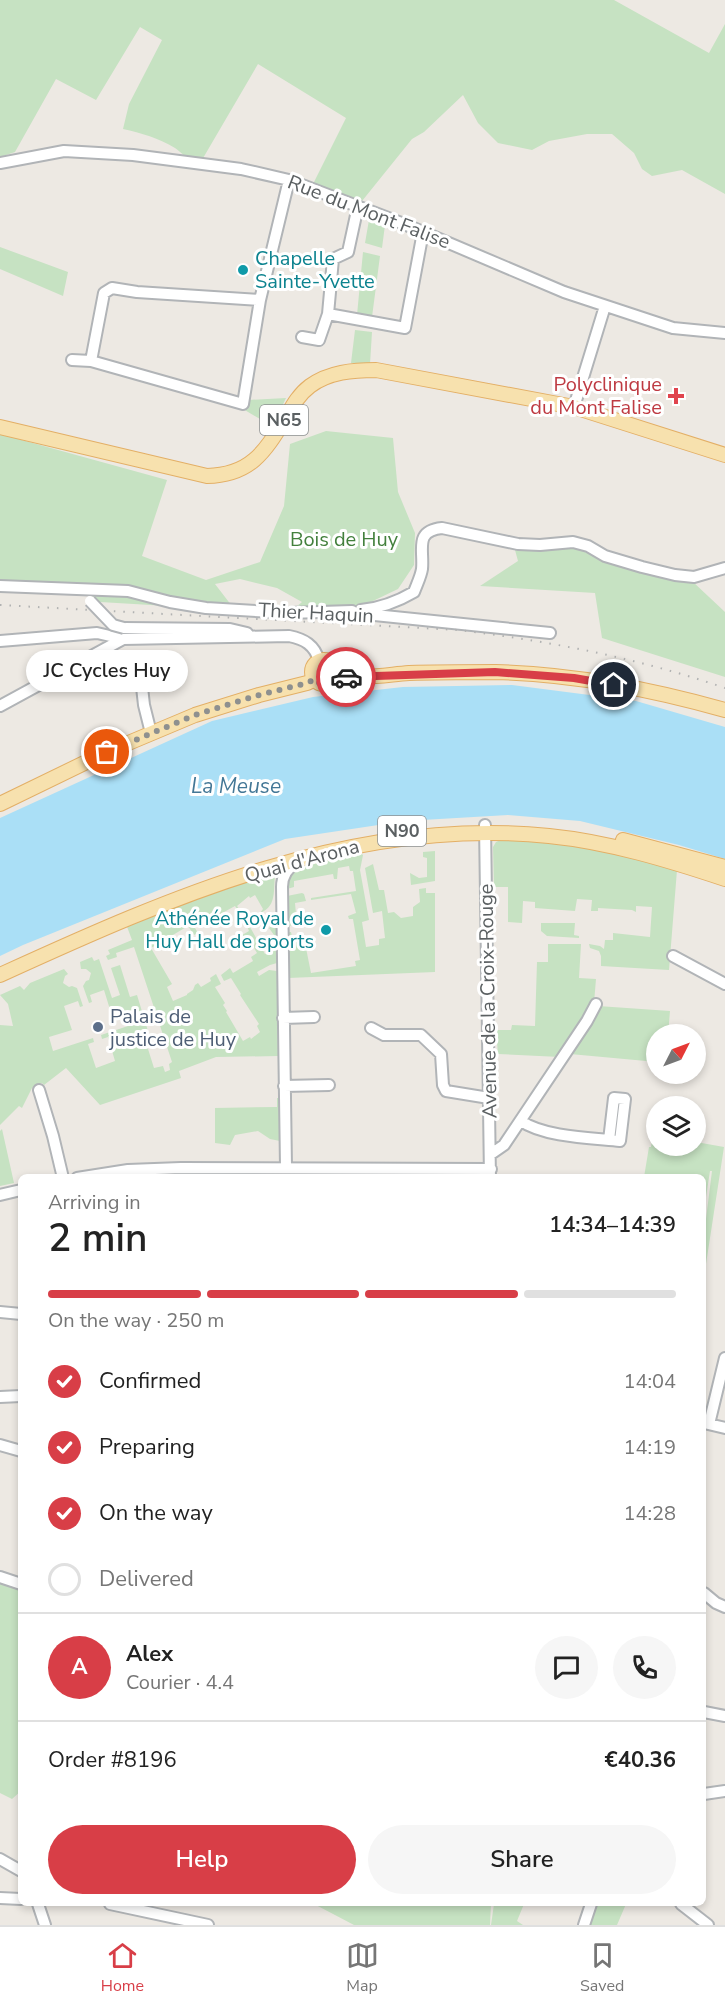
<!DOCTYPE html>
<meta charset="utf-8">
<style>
body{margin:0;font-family:"Nunito Sans",sans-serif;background:#f6f6f6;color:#222;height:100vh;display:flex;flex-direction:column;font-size:22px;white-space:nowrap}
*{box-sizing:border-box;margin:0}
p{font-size:20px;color:#767676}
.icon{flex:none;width:33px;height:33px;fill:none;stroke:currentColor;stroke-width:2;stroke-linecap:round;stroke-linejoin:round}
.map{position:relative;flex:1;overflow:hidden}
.drawer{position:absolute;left:18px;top:1174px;width:688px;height:732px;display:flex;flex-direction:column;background:#fff;border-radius:9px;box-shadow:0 3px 9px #0003}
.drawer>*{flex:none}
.needle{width:39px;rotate:48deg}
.tools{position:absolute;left:646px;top:1024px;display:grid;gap:12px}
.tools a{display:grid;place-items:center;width:60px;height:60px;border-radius:50%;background:#fff;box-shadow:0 3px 9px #0003;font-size:30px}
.pin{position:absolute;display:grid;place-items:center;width:51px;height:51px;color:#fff;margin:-26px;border:3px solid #fff;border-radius:50%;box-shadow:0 2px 6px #0007}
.courier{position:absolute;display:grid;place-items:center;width:60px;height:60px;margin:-30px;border:4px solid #d83e47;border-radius:50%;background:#fff;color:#222;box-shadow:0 2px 8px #0007}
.bubble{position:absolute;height:42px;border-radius:21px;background:#fff;box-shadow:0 3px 9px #0003;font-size:20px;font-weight:600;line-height:42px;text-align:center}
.overview em{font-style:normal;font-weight:600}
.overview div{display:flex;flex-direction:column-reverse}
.overview{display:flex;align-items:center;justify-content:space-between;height:102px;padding:0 30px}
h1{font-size:39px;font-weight:600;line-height:45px}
.bar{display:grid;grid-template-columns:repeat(4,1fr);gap:9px 6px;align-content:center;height:72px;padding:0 30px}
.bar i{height:8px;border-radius:4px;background:#e0e0e0}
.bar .active{background:#d83e47}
.bar p{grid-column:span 4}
.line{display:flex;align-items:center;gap:15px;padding:0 30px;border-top:2px solid #e0e0e0}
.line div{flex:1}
.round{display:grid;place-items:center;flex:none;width:63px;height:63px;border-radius:32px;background:#f6f6f6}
ol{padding:0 30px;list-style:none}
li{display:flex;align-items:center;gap:18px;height:66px}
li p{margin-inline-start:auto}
li .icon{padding:6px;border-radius:50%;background:#d83e47;color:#fff;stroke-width:4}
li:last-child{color:#767676}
li i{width:33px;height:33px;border:3px solid #e0e0e0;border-radius:50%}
.button{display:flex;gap:12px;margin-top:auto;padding:12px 30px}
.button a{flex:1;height:69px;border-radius:36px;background:#d83e47;color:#fff;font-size:24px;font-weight:600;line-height:69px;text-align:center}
.button a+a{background:#f6f6f6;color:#222}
.tab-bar{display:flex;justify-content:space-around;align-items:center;height:84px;border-top:2px solid #e0e0e0;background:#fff;font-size:16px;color:#767676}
.tab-bar a{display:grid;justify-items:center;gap:3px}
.tab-bar .active{color:#d83e47}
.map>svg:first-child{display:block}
</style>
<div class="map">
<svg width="725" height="1925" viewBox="0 0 725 1925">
<rect width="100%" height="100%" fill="#ede9e3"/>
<path fill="#c6e2c2" d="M0 0H614L709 53 725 24V194L682 170 652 176 642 169 634 153 612 134H587L549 141 532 150 498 143 478 123 463 95 424 132 412 139 358 206 311 188 346 118 258 64 199 165C185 159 185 155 175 148 159 138 141 133 123 129L129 104 162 40 140 27 96 100 56 79 15 152 0 157Z
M369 220 385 225 382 248 365 243Z
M0 247 68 272 63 296 0 269Z
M363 252 380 256 372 317 357 315Z
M355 330 372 332 370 364 351 363Z
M286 398 279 413 260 419 243 409 248 400Z
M326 431 393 438 398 492 415 533 414 565 398 589 352 611 289 613 302 602 277 588 240 579 215 584 235 610 100 602 83 589 0 586V434L167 480 142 556 206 580 260 562 284 506 290 444Z
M582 547 692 581 725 612V677L602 638 595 593 480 586 518 561 515 550Z
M503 839 569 844 618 853 677 870 669 970 601 966V956L599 951 590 948 589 944 600 946 604 949 605 940H613V933L650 937 652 907 636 906V912L632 910 598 908V911H591L592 900 577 899 575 911 535 908V902L523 901 522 923 508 922V887H494L493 847 496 842Z
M358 851 363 855 360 870 369 920 362 922 366 947 379 945V939L385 938 382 911 373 913 365 868 373 864 379 890H384L388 913 394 912 401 918 413 916V907L420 902 419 889 426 888V893H435V972L288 978V932H291L292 937 299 936 301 938 303 948H306L311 973 356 966 355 961 360 960 353 919H349L348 916 356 913 351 894 311 900V898L356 891 353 871H350L349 866 338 868 337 879H334L333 874 294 881V887L287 889V877L300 864Z
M435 851V881L411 885 410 873 419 878 427 877V858L423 857V852Z
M276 871C272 886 279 906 260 913L263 909 255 895 250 898 249 896 237 906 246 919 250 917 251 919 245 922 235 906 195 928 198 933 194 935 188 926 151 948 172 984 167 987 173 1001 187 995V994L193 990 195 985 198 983 201 987 211 981 210 978 216 974 221 984 215 987 225 1003 223 1005 227 1011 226 1012 243 1041 250 1037 251 1039 260 1032 257 1026 259 1024 240 995 241 994 231 978 224 981 221 975 230 968 233 973 253 961 251 957 257 953 251 943 246 945 243 940 234 946 232 941 249 931 247 926 254 923 255 924 250 927 265 954 274 949V935L269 928 273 925 269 918 264 920 271 915H276L277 963 270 965 257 972 259 976 269 970 277 971 278 1056 216 1057 179 1071 181 1078 100 1105 66 1068 44 1085 42 1083 32 1088 22 1108 19 1106 0 1125V1025L13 1026 8 1004 0 995 20 986 24 990 30 983 64 969 68 974 65 976 63 983 69 987 72 986 77 988 83 1006 80 1007 78 1001 64 1006 72 1030 49 1037 53 1051 93 1038 94 1042 88 1044 96 1068 115 1061 108 1037 102 1039 101 1035 140 1022 136 1009 112 1016 104 990 90 995 92 1002 89 1003 83 986 86 981 89 980 91 973 86 969H81L80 962 92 957 94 961 99 959 112 998 120 995 111 968 120 965 130 997 137 995 148 1031 143 1033 154 1068 163 1066 165 1072 170 1070 169 1064 172 1062 134 947 116 953 117 957 108 960 106 956 110 954 108 950 132 940 126 924 132 919Z
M302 893 304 894 306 901 295 903 297 925 287 926V896Z
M541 923H575L574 935 579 936V938L547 936 541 931Z
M548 944H581L579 978 596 979 594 1003 560 1057 498 1054 496 1030H511L512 1025 535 1026 537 962H548Z
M598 1006 670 1011 668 1035H657V1062L570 1054Z
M277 1098H279L280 1141 270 1139 258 1131 235 1135 230 1145 215 1143V1108L277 1107Z
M2 1129 14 1183 0 1186V1131Z
M653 1134H657V1146H696V1142L724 1147 704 1277V1235L712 1171H710L704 1210V1178L644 1177 649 1147H651Z
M0 1583 21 1590V1791L12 1799 0 1793Z
M314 1904H491L490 1925H354Z
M494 1904H524L517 1921 523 1925H491Z
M597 1904H626L617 1925H589Z"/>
<path fill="#aadff6" d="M512 685 636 701 725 727V859L679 845 580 821 508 815 405 821 285 839 23 945 0 956V818L212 721 313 697 403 687Z"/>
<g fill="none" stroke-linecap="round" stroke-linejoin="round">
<g stroke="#b1b4b7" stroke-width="14">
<path id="minor" d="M0 163 64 151 133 155 241 169 289 180 404 224 564 292 673 328 725 333
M358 206 348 252 333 259 328 314 405 328 423 232
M302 337 319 340 328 314
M72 360 91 361 243 404 260 300 289 180
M91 361 104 293 112 288 137 292 260 300
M574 407 605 306
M0 586 128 591 170 602 206 608 289 613 352 611 355 613 550 633
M361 610C381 608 397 602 414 592 417 584 421 576 422 569 424 549 414 531 442 528L518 544 540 545 573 542 588 546 605 556 642 567 675 575 694 577 725 568
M124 628 230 629 247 633
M0 641 97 633 123 639
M142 687 144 705 151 733
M0 706 123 639 289 636C304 639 315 645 319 661
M485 825 490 1178
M673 956 725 984
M283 1018 314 1017
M371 1028 384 1035H421L441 1054 443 1085 446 1091 489 1098
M284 1086 329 1085
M39 1090 53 1136 63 1178
M521 1121C544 1137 591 1138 620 1141L625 1099 614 1098 609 1140
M491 1154 504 1145 587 1021 596 1004
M286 1167 282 887C282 876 287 868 297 862
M77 1178 128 1170 181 1168 491 1169
M0 1195 21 1190
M0 1312 21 1314
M0 1397 21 1396
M704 1423 725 1428
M709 1424 725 1358
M0 1445 21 1451
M0 1577 21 1584
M704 1593 716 1603 725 1607
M704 1712 725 1716
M704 1794 725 1791
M0 1859 21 1871
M0 1898 21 1899
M38 1904 45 1925
M110 1904 208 1925
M681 1904 708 1925
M584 1925 591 1904"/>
</g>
<g stroke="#e3af66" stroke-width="16">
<path id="major" d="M0 427 207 476C250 475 264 453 285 419 292 407 298 395 310 386 329 372 353 370 376 370L574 407 725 455
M312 672a12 12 0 1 1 24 0a12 12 0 1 1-24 0Z
M336 674C360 680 384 675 409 673 437 672 467 672 496 672 573 674 651 689 725 710
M0 804 107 752 195 715 259 695 307 683 315 679
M623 840 725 867
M0 975C173 896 354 816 549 836 609 842 668 860 725 879"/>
</g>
<use href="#minor" stroke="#fff" stroke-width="10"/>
<use href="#major" stroke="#f7e1ae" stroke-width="14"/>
<path stroke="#b1b2b2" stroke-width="2" stroke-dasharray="1.5 8" stroke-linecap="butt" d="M0 605 458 630C549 641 638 658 725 688"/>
<g stroke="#b1b4b7" stroke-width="14" stroke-linecap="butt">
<path id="minor-bridge" d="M90 601 113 625 124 628"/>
</g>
<use href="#minor-bridge" stroke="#fff" stroke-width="10"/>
</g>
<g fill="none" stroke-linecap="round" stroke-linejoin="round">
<path stroke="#8e908f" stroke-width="6" stroke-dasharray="0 10.8" d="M107 752 195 715 259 695 307 683 315 679 319 683H330L336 674 346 677"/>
<path stroke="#d83e47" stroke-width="8" d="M346 677 495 672 574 678 614 685"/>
</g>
<g fill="#0f9aa8" stroke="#fff" stroke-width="2">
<circle cx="243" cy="270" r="6"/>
<circle cx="326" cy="930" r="6"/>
</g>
<path fill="#e0444e" stroke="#fff" stroke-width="2" d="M673 387h6v6h6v6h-6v6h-6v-6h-6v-6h6z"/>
<circle fill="#5c6f8a" stroke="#fff" stroke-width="2" cx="98" cy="1027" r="6"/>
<g text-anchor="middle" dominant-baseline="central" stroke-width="6" stroke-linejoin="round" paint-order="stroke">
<g fill="#fff" stroke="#8c9091" stroke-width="1.5">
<rect x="260" y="405" width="48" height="30" rx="4.5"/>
<rect x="378" y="816" width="48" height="30" rx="4.5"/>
</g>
<g font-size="18" font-weight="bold" fill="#5b6062">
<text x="284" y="420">N65</text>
<text x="402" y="831">N90</text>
</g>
<g font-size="20" fill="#5b6062" stroke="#fff">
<text transform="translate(369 212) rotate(21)">Rue du Mont Falise</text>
<text transform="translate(316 613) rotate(3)">Thier Haquin</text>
<text transform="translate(302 861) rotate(-15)">Quai d'Arona</text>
<text transform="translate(488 1001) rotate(-91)">Avenue de la Croix-Rouge</text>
</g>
<g font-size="20" fill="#0d838f" stroke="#fff" text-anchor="start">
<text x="255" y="258">Chapelle<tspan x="255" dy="23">Sainte-Yvette</tspan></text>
<text x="314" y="918" text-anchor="end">Athénée Royal de<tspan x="314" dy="23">Huy Hall de sports</tspan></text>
</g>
<g font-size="20" fill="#be3a42" stroke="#fff" text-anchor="end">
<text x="662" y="384">Polyclinique<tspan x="662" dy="23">du Mont Falise</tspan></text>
</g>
<g font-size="20" fill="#43803d" stroke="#fff">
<text x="344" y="539">Bois de Huy</text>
</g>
<g font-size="20" fill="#4e5e75" stroke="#fff" text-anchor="start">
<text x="110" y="1016">Palais de<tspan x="110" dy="23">justice de Huy</tspan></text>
</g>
<g font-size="21" font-style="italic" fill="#437796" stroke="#fff">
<text x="236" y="786">La Meuse</text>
</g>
</g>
</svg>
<div class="tools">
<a><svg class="needle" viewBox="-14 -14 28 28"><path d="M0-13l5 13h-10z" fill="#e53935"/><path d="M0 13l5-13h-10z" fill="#767676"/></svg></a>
<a><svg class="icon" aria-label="layers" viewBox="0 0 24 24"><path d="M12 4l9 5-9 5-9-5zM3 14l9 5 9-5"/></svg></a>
</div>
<div class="pin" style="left:107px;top:752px;background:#ea580c"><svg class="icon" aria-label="bag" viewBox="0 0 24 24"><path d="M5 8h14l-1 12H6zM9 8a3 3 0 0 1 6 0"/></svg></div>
<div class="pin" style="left:614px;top:685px;background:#1f2937"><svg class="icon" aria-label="home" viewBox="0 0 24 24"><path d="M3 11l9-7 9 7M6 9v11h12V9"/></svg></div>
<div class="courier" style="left:346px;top:677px"><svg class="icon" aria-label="car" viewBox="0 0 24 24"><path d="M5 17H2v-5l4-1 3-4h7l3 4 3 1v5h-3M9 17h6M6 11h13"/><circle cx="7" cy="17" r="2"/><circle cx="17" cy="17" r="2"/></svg></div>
<div class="bubble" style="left:26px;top:650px;width:162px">JC Cycles Huy</div>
<section class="drawer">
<div class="overview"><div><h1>2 min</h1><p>Arriving in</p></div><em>14:34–14:39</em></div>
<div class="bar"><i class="active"></i><i class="active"></i><i class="active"></i><i></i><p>On the way · 250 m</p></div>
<ol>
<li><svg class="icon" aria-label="check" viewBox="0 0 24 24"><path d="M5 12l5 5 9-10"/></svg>Confirmed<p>14:04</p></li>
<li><svg class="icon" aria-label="check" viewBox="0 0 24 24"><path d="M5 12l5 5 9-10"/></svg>Preparing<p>14:19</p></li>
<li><svg class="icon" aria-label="check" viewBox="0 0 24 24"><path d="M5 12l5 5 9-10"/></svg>On the way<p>14:28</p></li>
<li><i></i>Delivered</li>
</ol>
<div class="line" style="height:108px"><b class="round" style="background:#d83e47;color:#fff">A</b><div><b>Alex</b><p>Courier · 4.4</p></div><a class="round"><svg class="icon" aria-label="chat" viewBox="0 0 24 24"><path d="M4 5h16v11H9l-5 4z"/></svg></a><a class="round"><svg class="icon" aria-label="phone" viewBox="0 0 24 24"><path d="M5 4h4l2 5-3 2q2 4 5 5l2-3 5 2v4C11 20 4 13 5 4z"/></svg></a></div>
<div class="line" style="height:78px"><div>Order #8196</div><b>€40.36</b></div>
<div class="button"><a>Help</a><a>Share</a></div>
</section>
</div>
<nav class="tab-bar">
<a class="active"><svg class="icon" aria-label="home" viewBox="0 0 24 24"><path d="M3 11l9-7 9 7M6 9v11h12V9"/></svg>Home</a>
<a><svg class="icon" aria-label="map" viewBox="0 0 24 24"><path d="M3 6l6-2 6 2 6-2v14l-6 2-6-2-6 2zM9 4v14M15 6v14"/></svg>Map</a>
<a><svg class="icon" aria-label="saved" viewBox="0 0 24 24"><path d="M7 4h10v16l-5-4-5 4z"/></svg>Saved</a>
</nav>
